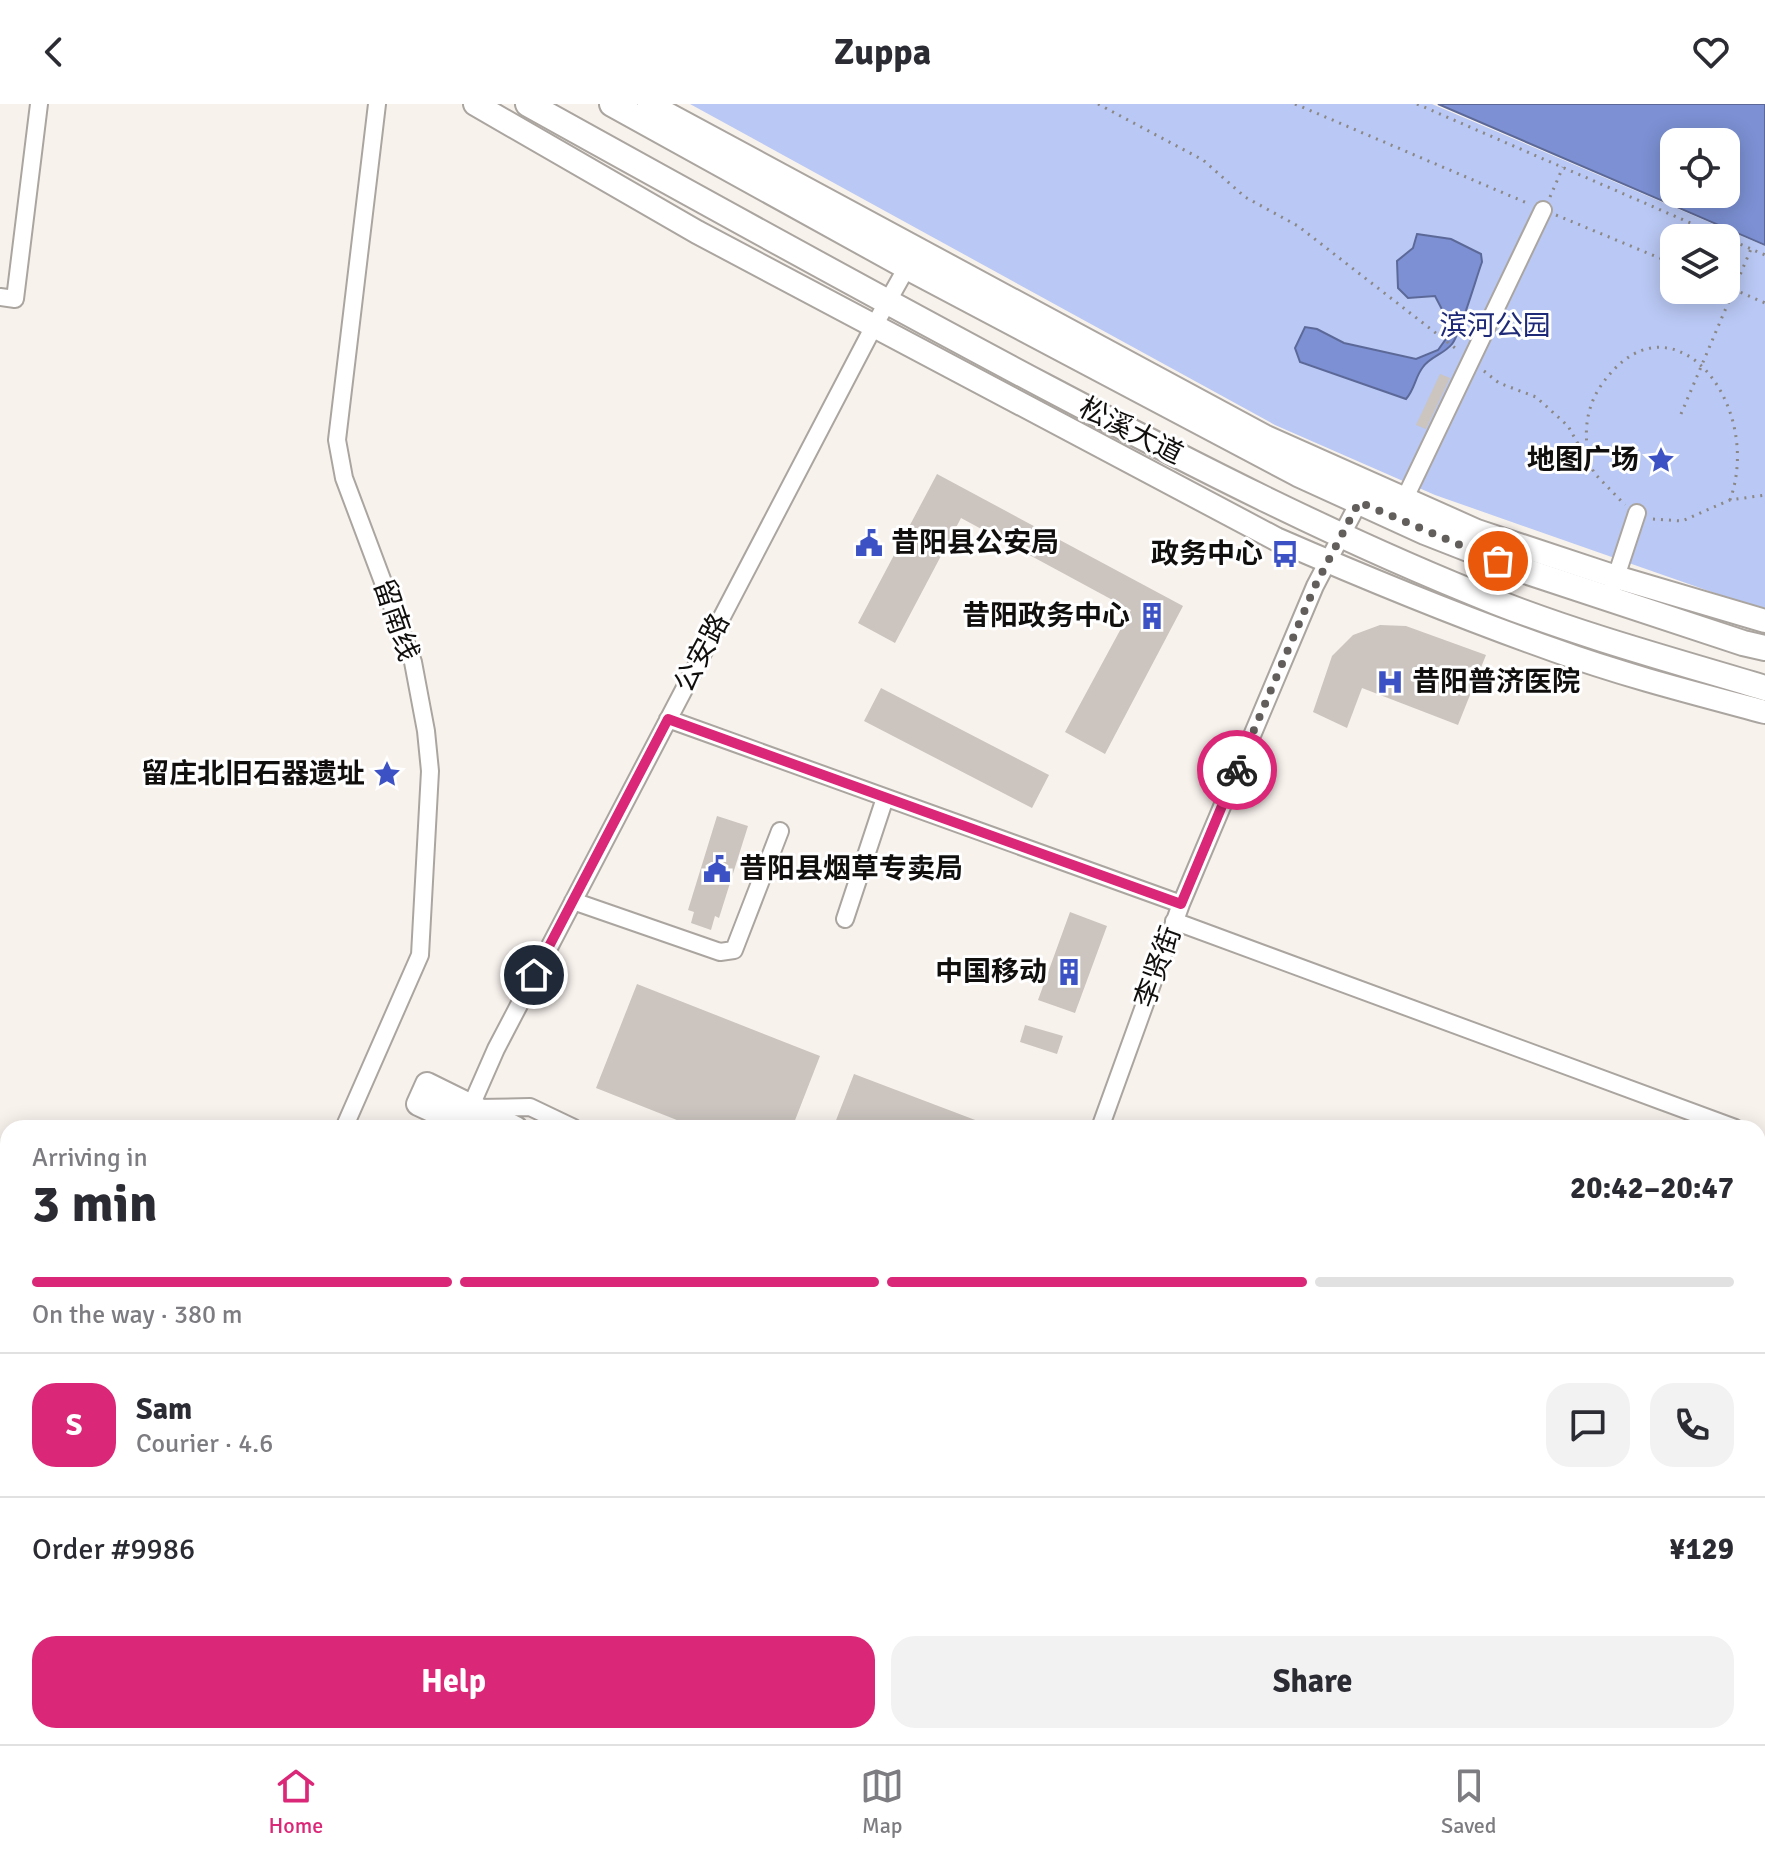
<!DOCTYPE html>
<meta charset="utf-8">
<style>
body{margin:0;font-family:Signika,"Noto Sans SC",sans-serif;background:#f2f2f3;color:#2b2b33;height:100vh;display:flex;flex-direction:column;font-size:30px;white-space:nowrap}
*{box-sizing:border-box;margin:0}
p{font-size:26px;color:#7c7c81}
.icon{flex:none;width:44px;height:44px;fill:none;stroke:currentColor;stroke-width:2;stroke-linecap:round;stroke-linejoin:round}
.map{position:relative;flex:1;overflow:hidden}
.drawer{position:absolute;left:0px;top:1016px;width:1766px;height:624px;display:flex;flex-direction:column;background:#fff;border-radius:24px 24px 0 0;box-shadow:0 4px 20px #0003}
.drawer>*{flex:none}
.tools{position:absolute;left:1660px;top:24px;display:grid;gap:16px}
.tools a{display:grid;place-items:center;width:80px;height:80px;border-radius:16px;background:#fff;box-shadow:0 4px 20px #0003;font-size:40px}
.pin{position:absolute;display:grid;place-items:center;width:68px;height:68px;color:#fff;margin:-34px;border:4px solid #fff;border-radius:50%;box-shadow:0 2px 8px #0007}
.courier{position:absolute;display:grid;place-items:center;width:80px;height:80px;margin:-40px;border:6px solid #db2777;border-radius:50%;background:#fff;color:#222;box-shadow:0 2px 10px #0007}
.overview em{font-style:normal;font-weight:700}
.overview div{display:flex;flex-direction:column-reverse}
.overview{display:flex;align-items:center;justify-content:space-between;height:136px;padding:0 32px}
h1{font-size:52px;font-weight:700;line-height:60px}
.bar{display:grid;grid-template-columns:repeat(4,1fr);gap:12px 8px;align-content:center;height:96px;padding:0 32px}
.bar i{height:10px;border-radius:6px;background:#e1e1e2}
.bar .current{background:#db2777}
.bar p{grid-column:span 4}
.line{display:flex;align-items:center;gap:20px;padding:0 32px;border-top:2px solid #e1e1e2}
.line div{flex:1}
.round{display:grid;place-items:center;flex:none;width:84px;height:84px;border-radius:24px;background:#f2f2f3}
.primary-button{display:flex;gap:16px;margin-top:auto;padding:16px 32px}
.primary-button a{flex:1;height:92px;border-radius:24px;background:#db2777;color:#fff;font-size:32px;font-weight:700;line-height:92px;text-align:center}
.primary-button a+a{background:#f2f2f3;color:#2b2b33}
header{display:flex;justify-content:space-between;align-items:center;height:104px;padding:0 32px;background:#fff;font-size:36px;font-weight:700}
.tabs{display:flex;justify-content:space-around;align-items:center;height:112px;border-top:2px solid #e1e1e2;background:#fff;font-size:22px;color:#7c7c81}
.tabs a{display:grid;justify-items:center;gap:4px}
.tabs .current{color:#db2777}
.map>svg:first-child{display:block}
</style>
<header><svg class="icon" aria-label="back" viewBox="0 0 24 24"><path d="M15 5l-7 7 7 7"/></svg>Zuppa<svg class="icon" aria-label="heart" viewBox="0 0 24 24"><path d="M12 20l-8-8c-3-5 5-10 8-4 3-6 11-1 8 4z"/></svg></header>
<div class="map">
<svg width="1765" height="1640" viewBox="0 0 1765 1640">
<rect width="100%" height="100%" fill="#f8f2ed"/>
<path fill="#b9c8f4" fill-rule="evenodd" d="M690 0H1432L1765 142V504L1743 499 1435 391 1275 321ZM1674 134H1726V186H1674Z"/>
<path fill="#7c90d3" stroke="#5c6998" stroke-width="2" fill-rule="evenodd" d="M1438 0H1765V141ZM1674 38H1726V90H1674Z
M1417 130 1451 135 1481 150 1482 158C1476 174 1460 231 1452 240 1444 250 1430 253 1423 263 1415 273 1415 285 1406 295L1300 258 1295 244 1305 223 1317 225 1344 239 1416 255 1438 246 1448 232 1447 215 1435 192 1408 194 1398 184 1397 157 1413 144Z"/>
<path fill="#cbc4bf" d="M1440 270 1450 274 1426 325 1416 321Z
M937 370 1183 502 1105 650 1065 628 1131 506 961 414 895 539 858 519Z
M1380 521 1406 522 1486 551 1458 621 1362 584 1347 624 1313 608 1332 552 1353 531Z
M881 584 1049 671 1032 704 864 617Z
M717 712 748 722 719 814 715 812 711 826 691 819 694 808 688 806Z
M1070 808 1107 822 1075 909 1038 896Z
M637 880 820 952 792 1024H697L596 984Z
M1025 921 1063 932 1057 950 1020 938Z
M854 970 991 1022V1024H833Z"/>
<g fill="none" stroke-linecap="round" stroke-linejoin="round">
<g stroke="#aba5a0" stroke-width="20">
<path id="minor" d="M0 193 15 195 39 0
M1404 396 1543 106
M1613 482 1637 409
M668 615 1181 800
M573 797 720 848 734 846 780 727
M845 815 885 694
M1174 817 1735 1024
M477 1004 530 1003 574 1024
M467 1011 496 945 874 222 907 163
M344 1024 420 851 430 667 426 627 413 558 344 374 337 336 377 0
M1100 1024 1181 800 1315 482 1359 398
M1758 1470 1765 1472
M1758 1541 1765 1543
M161 1640 162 1632"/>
</g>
<g stroke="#aba5a0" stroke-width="26">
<path id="major" d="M475 0 697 128 1276 435C1368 475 1460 513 1554 546 1623 571 1694 589 1765 608
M649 0 1264 332 1477 427 1616 473 1765 517
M470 1024 418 1000 427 980 516 1024
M1758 1497 1765 1499
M1758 1517 1765 1519"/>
</g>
<g stroke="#aba5a0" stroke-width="28">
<path id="highway" d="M528 0C701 96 874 192 1048 284 1194 361 1342 437 1496 498 1583 532 1675 557 1765 584
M612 0 907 163 1298 370 1425 428 1522 466 1743 539 1765 544"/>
</g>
<path stroke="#8b8784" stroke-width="3" stroke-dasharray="2 6" stroke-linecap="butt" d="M1098 0 1203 56 1245 93 1298 122 1459 247
M1295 0 1527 99
M1417 0 1725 134
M1550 93 1563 63
M1556 111 1674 160
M1726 134 1765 151
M1726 182 1765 199
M1484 267 1499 279 1536 293 1568 322 1595 370 1625 401
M1681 310 1751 145
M1591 360C1583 334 1585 306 1600 283 1669 180 1765 299 1730 396
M1653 415 1682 417 1730 396 1765 391"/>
<use href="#minor" stroke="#fff" stroke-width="16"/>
<use href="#major" stroke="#fff" stroke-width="22"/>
<use href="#highway" stroke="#fff" stroke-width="24"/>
</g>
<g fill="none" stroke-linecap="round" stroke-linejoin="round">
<path stroke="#625e5c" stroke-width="8" stroke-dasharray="0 14.4" d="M1237 666 1315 482 1359 398 1498 457"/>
<path stroke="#db2777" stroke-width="10" d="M534 871 668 615 1181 800 1237 666"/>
</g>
<defs>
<g id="sight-bare" transform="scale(2.16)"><path d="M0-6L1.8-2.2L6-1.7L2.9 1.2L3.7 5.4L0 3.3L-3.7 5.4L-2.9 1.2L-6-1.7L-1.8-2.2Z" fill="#3c51c4" stroke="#fff" stroke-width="2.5" paint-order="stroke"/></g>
<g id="civic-bare" transform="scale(2.16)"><path d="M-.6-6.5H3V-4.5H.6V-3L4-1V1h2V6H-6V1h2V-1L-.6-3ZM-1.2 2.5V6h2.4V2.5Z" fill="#3c51c4" stroke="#fff" stroke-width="2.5" paint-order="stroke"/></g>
<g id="bus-bare" transform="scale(2.16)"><path d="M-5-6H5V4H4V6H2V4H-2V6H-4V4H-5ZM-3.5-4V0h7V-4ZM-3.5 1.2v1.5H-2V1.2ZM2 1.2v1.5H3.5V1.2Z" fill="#3c51c4" stroke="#fff" stroke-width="2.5" paint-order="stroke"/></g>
<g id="building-bare" transform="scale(2.16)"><path d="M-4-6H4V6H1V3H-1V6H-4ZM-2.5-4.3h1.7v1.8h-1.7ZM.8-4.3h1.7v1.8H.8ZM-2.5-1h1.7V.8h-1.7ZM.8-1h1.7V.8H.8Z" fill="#3c51c4" stroke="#fff" stroke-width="2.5" paint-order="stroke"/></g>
<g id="hospital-bare" transform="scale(2.16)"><path d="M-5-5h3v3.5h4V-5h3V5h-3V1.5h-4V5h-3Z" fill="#3c51c4" stroke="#fff" stroke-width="2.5" paint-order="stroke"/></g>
</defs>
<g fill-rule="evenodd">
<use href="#sight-bare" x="1661" y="356"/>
<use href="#civic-bare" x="869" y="439"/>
<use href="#bus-bare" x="1285" y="450"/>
<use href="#building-bare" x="1152" y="512"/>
<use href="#hospital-bare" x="1390" y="578"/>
<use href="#sight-bare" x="387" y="670"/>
<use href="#civic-bare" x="717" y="765"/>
<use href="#building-bare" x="1069" y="868"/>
</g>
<g text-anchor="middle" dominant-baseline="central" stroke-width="6" stroke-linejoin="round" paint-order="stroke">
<g font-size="28" fill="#1e2a77" stroke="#fff">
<text x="1495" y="222">滨河公园</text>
</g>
<g font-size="28" fill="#110f0e" stroke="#fff">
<text transform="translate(1131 327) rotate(27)">松溪大道</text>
<text transform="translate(396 516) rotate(71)">留南线</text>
<text transform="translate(702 549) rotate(-62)">公安路</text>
<text transform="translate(1158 863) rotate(-70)">李贤街</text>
</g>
<g font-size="28" font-weight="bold" fill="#110f0e" stroke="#fff" text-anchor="end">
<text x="1639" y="356">地图广场</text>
<text x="891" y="439" text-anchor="start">昔阳县公安局</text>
<text x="1263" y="450">政务中心</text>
<text x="1130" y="512">昔阳政务中心</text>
<text x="1412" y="578" text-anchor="start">昔阳普济医院</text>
<text x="365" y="670">留庄北旧石器遗址</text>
<text x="739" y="765" text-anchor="start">昔阳县烟草专卖局</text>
<text x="1047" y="868">中国移动</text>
</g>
</g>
</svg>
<div class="tools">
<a><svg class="icon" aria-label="locate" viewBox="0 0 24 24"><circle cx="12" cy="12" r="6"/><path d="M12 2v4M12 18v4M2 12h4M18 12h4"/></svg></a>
<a><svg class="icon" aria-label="layers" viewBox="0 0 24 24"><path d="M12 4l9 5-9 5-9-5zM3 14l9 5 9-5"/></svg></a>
</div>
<div class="pin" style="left:1498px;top:457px;background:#ea580c"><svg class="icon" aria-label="bag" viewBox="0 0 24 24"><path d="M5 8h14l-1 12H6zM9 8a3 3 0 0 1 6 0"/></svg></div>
<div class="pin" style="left:534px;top:871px;background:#1f2937"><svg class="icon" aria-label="home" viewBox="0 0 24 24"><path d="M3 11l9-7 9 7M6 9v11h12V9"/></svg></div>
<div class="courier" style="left:1237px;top:666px"><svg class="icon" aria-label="bike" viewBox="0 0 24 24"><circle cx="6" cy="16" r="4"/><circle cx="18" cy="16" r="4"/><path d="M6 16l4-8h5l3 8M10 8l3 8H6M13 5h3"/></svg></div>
<section class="drawer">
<div class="overview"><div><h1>3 min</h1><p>Arriving in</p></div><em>20:42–20:47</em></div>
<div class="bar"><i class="current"></i><i class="current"></i><i class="current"></i><i></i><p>On the way · 380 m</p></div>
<div class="line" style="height:144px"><b class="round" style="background:#db2777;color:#fff">S</b><div><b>Sam</b><p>Courier · 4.6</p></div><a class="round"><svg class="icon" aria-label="chat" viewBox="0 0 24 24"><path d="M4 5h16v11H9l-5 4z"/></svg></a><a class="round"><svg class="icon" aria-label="phone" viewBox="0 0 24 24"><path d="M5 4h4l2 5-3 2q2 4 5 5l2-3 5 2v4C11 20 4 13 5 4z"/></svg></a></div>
<div class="line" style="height:104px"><div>Order #9986</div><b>¥129</b></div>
<div class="primary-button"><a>Help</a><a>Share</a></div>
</section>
</div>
<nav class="tabs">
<a class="current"><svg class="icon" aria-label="home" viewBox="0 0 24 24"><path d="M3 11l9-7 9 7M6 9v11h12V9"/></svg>Home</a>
<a><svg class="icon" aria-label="map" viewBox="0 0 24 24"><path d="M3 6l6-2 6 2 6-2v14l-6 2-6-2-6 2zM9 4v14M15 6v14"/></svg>Map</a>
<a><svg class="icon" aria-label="saved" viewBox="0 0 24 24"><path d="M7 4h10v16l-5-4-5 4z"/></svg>Saved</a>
</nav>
